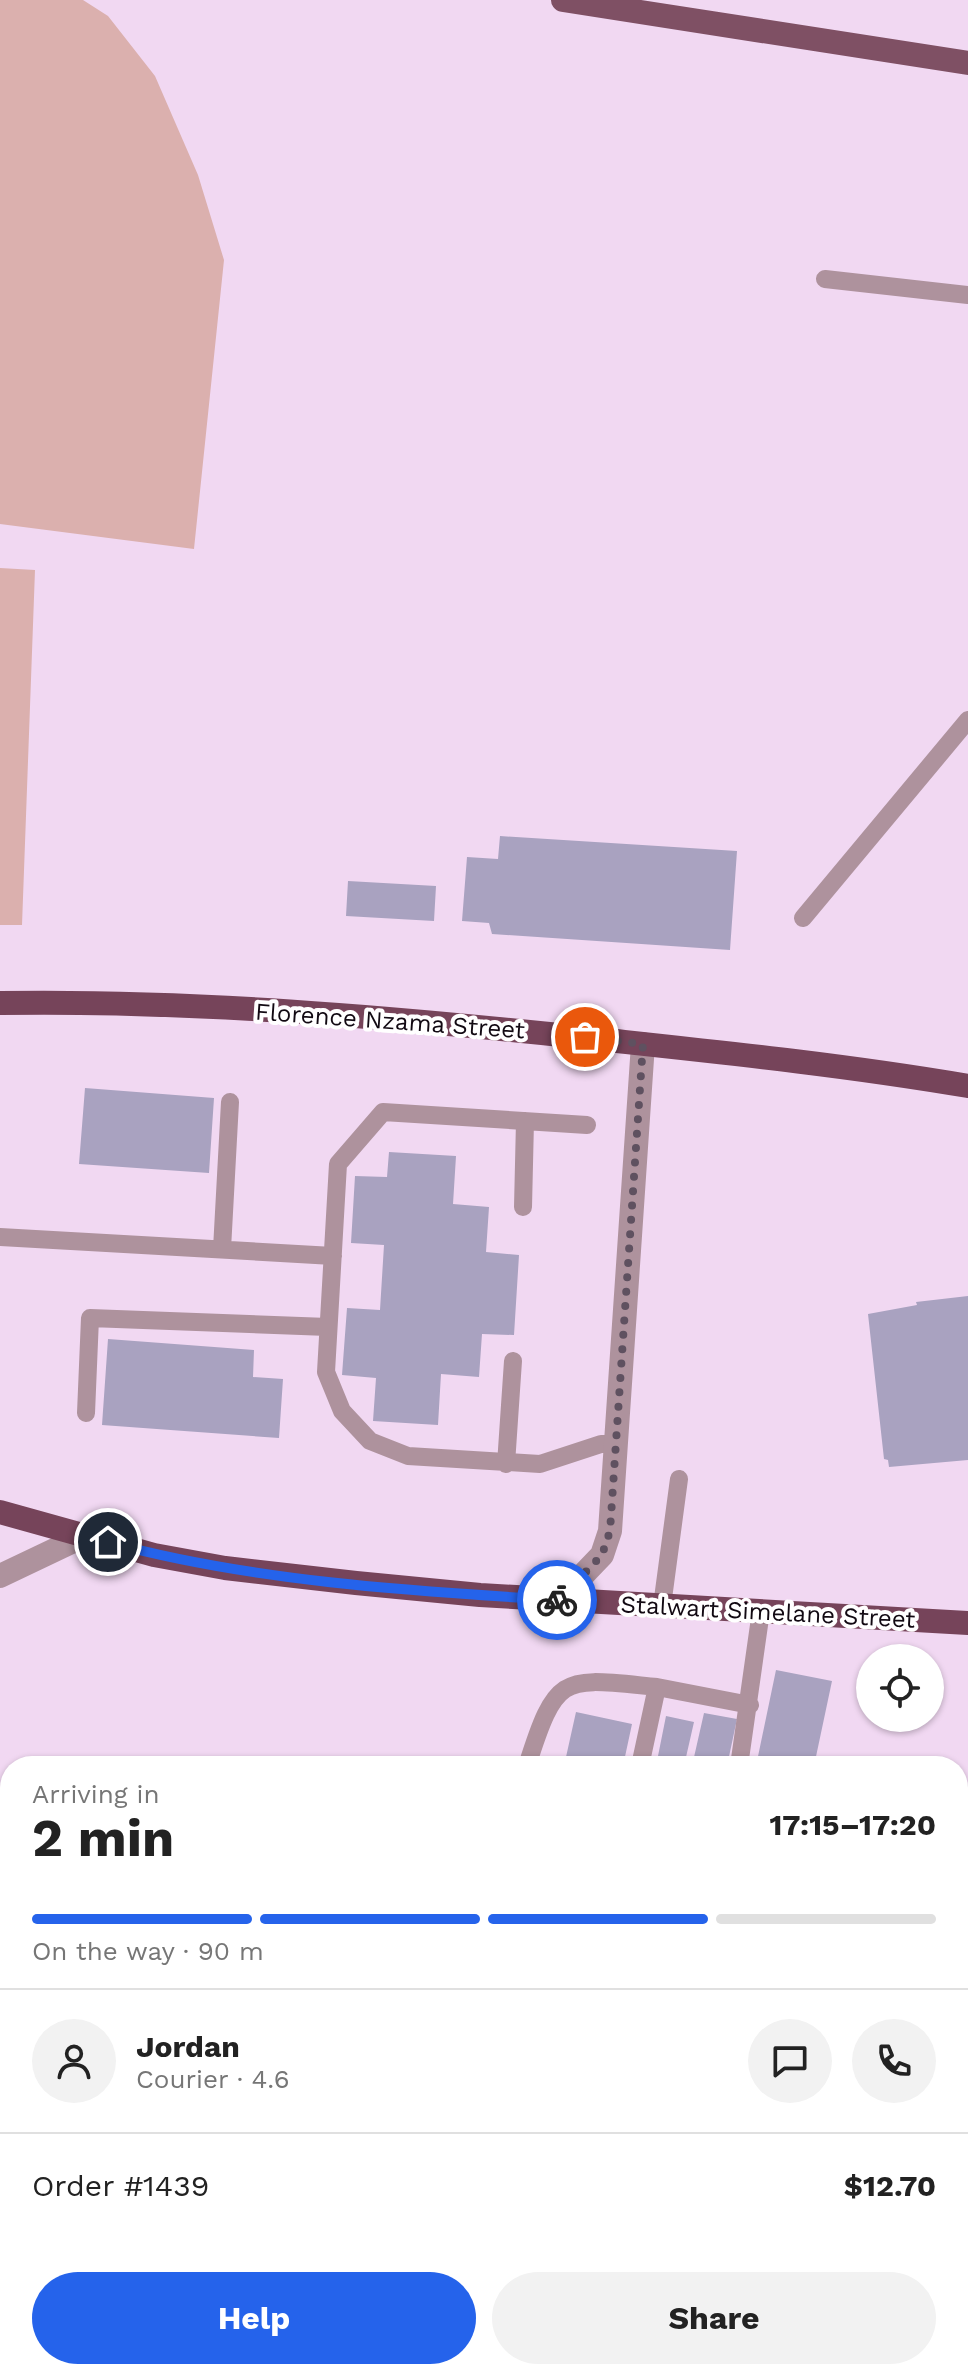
<!DOCTYPE html>
<meta charset="utf-8">
<style>
body{margin:0;font-family:"Work Sans",sans-serif;background:#f2f2f2;color:#222;height:100vh;display:flex;flex-direction:column;font-size:30px;white-space:nowrap}
*{box-sizing:border-box;margin:0}
p{font-size:26px;color:#767676}
.icon{flex:none;width:44px;height:44px;fill:none;stroke:currentColor;stroke-width:2;stroke-linecap:round;stroke-linejoin:round}
.map{position:relative;flex:1;overflow:hidden}
.sheet{position:absolute;left:0px;top:1756px;width:968px;height:624px;display:flex;flex-direction:column;background:#fff;border-radius:32px 32px 0 0;box-shadow:0 2px 6px #0004}
.sheet>*{flex:none}
.fabs{position:absolute;left:856px;top:1644px;display:grid;gap:16px}
.fabs a{display:grid;place-items:center;width:88px;height:88px;border-radius:50%;background:#fff;box-shadow:0 2px 6px #0004;font-size:40px}
.pin{position:absolute;display:grid;place-items:center;width:68px;height:68px;color:#fff;margin:-34px;border:4px solid #fff;border-radius:50%;box-shadow:0 2px 8px #0007}
.courier{position:absolute;display:grid;place-items:center;width:80px;height:80px;margin:-40px;border:6px solid #2563eb;border-radius:50%;background:#fff;color:#222;box-shadow:0 2px 10px #0007}
.summary em{font-style:normal;font-weight:700}
.summary div{display:flex;flex-direction:column-reverse}
.summary{display:flex;align-items:center;justify-content:space-between;height:136px;padding:0 32px}
h1{font-size:52px;font-weight:700;line-height:60px}
.bar{display:grid;grid-template-columns:repeat(4,1fr);gap:12px 8px;align-content:center;height:96px;padding:0 32px}
.bar i{height:10px;border-radius:6px;background:#e0e0e0}
.bar .selected{background:#2563eb}
.bar p{grid-column:span 4}
.line{display:flex;align-items:center;gap:20px;padding:0 32px;border-top:2px solid #e0e0e0}
.line div{flex:1}
.round{display:grid;place-items:center;flex:none;width:84px;height:84px;border-radius:42px;background:#f2f2f2}
.button{display:flex;gap:16px;margin-top:auto;padding:16px 32px}
.button a{flex:1;height:92px;border-radius:48px;background:#2563eb;color:#fff;font-size:32px;font-weight:700;line-height:92px;text-align:center}
.button a+a{background:#f2f2f2;color:#222}
.map>svg:first-child{display:block}
</style>
<div class="map">
<svg width="968" height="2380" viewBox="0 0 968 2380">
<rect width="100%" height="100%" fill="#f1d8f2"/>
<path fill="#dbb0ae" d="M0 0H83L108 16 155 76 198 175 224 260 194 549 0 524Z
M0 568 35 570 22 925H0Z
M10 2025V2370H958V2265H968V2380H0V2032Z"/>
<path fill="#a9a2c0" d="M500 836 737 851 730 950 492 934 489 923 462 921 467 857 498 859Z
M348 881 436 886 434 921 346 916Z
M85 1088 214 1098 209 1173 79 1164Z
M389 1152 456 1156 453 1204 489 1207 486 1252 519 1255 514 1335 482 1334 479 1377 441 1374 438 1425 373 1421 376 1378 342 1375 347 1308 380 1310 384 1245 351 1243 355 1176 387 1177Z
M968 1296V1460L889 1467 888 1460 884 1459 868 1314 917 1305 916 1302Z
M108 1339 254 1350 253 1377 283 1379 279 1438 102 1425Z
M776 1670 832 1681 814 1766H756Z
M576 1712 632 1724 623 1766H564Z
M704 1713 737 1719 727 1766H692Z
M666 1716 694 1722 684 1766H656Z
M958 2061 968 2062V2158H958Z
M958 2276H968V2359L958 2358Z
M0 2365H10V2370L254 2373V2380H0Z
M508 2370H647L630 2380H500Z"/>
<g fill="none" stroke-linecap="round" stroke-linejoin="round">
<path stroke="#ae929d" stroke-width="18" d="M825 279 968 295
M803 918 968 720
M587 1125 383 1112 338 1164 326 1372 342 1411 370 1441 408 1456 540 1464 601 1444H618
M523 1207 525 1121
M0 1237 333 1256
M222 1249 230 1102
M86 1413 90 1318 328 1327
M506 1464 513 1361
M662 1606 679 1479
M527 1766C557 1671 563 1678 657 1687
M640 1766 657 1687 750 1705
M739 1766 761 1611
M0 1976 10 1978
M958 2236 968 2237"/>
<path stroke="#ae929d" stroke-width="24" d="M0 1576 84 1536
M564 1600 579 1579 602 1555 610 1531 643 1044"/>
<path stroke="#7f5064" stroke-width="24" d="M563 0 968 63"/>
<path stroke="#76445a" stroke-width="24" d="M0 1003C193 1000 387 1017 579 1037 708 1051 839 1064 968 1086
M0 1512 154 1555 225 1568 356 1583 480 1595 968 1623"/>
</g>
<g fill="none" stroke-linecap="round" stroke-linejoin="round">
<path stroke="#5f5160" stroke-width="8" stroke-dasharray="0 14.4" d="M557 1600H564L579 1579 602 1555 610 1531 643 1044 585 1037"/>
<path stroke="#2563eb" stroke-width="10" d="M108 1542C250 1581 409 1591 557 1600"/>
</g>
<g text-anchor="middle" dominant-baseline="central" stroke-width="8" stroke-linejoin="round" paint-order="stroke">
<g font-size="24" fill="#110912" stroke="#fff">
<text transform="translate(390 1021) rotate(4)">Florence Nzama Street</text>
<text transform="translate(768 1612) rotate(3)">Stalwart Simelane Street</text>
</g>
</g>
</svg>
<div class="fabs">
<a><svg class="icon" aria-label="locate" viewBox="0 0 24 24"><circle cx="12" cy="12" r="6"/><path d="M12 2v4M12 18v4M2 12h4M18 12h4"/></svg></a>
</div>
<div class="pin" style="left:585px;top:1037px;background:#ea580c"><svg class="icon" aria-label="bag" viewBox="0 0 24 24"><path d="M5 8h14l-1 12H6zM9 8a3 3 0 0 1 6 0"/></svg></div>
<div class="pin" style="left:108px;top:1542px;background:#1f2937"><svg class="icon" aria-label="home" viewBox="0 0 24 24"><path d="M3 11l9-7 9 7M6 9v11h12V9"/></svg></div>
<div class="courier" style="left:557px;top:1600px"><svg class="icon" aria-label="bike" viewBox="0 0 24 24"><circle cx="6" cy="16" r="4"/><circle cx="18" cy="16" r="4"/><path d="M6 16l4-8h5l3 8M10 8l3 8H6M13 5h3"/></svg></div>
<section class="sheet">
<div class="summary"><div><h1>2 min</h1><p>Arriving in</p></div><em>17:15–17:20</em></div>
<div class="bar"><i class="selected"></i><i class="selected"></i><i class="selected"></i><i></i><p>On the way · 90 m</p></div>
<div class="line" style="height:144px"><a class="round"><svg class="icon" aria-label="person" viewBox="0 0 24 24"><circle cx="12" cy="8" r="4"/><path d="M4 21q1-7 8-7t8 7"/></svg></a><div><b>Jordan</b><p>Courier · 4.6</p></div><a class="round"><svg class="icon" aria-label="chat" viewBox="0 0 24 24"><path d="M4 5h16v11H9l-5 4z"/></svg></a><a class="round"><svg class="icon" aria-label="phone" viewBox="0 0 24 24"><path d="M5 4h4l2 5-3 2q2 4 5 5l2-3 5 2v4C11 20 4 13 5 4z"/></svg></a></div>
<div class="line" style="height:104px"><div>Order #1439</div><b>$12.70</b></div>
<div class="button"><a>Help</a><a>Share</a></div>
</section>
</div>
